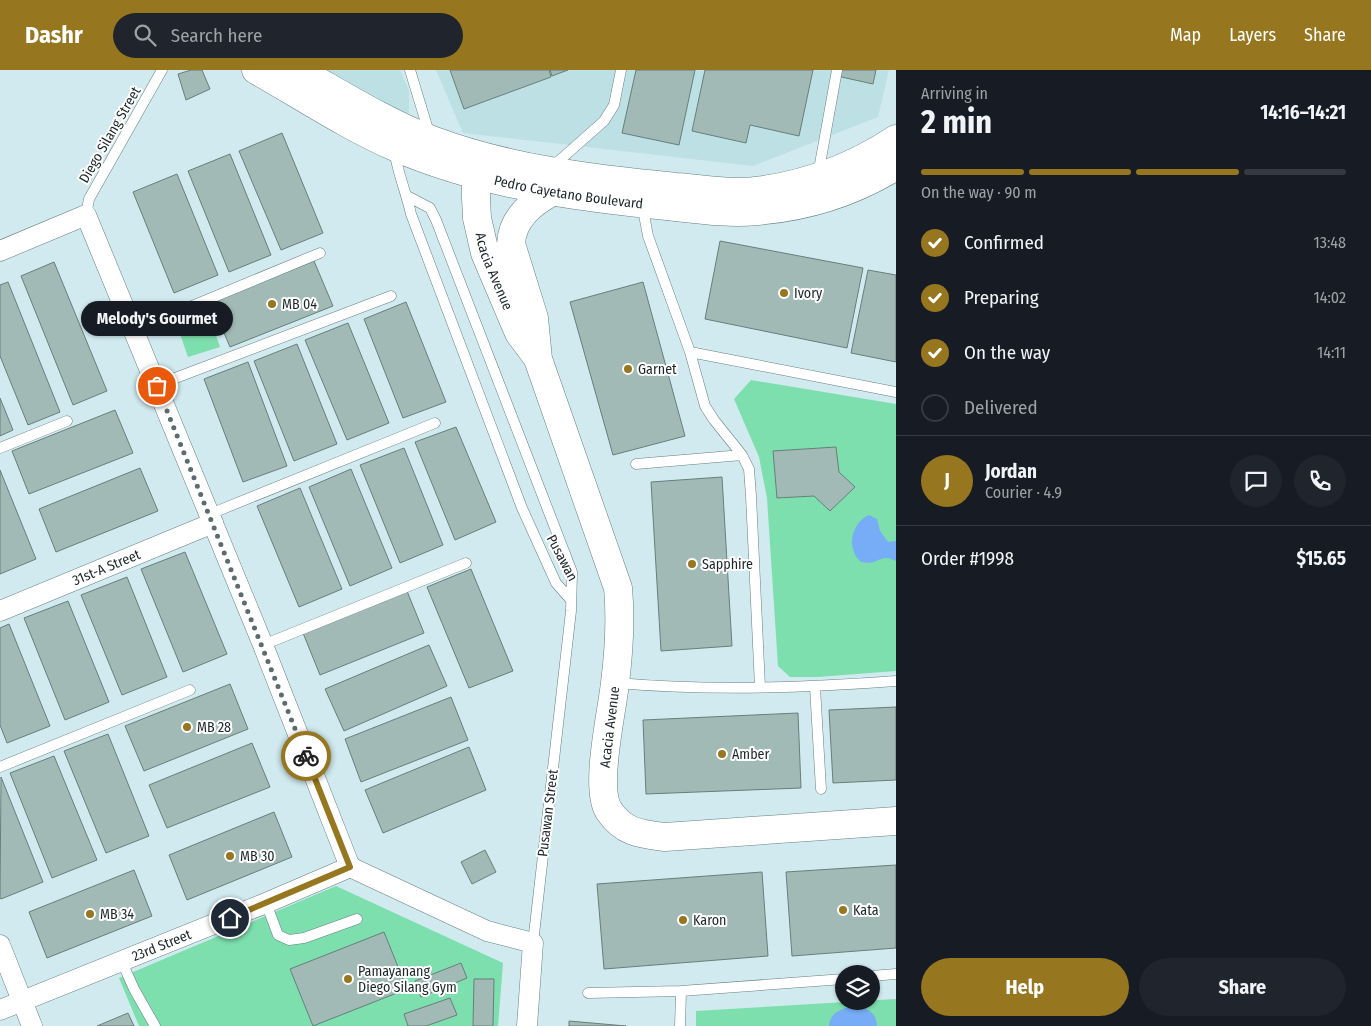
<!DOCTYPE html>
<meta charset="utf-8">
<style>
body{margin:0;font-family:"Fira Sans Condensed",sans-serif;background:#20242c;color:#f1f3f6;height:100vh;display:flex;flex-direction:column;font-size:19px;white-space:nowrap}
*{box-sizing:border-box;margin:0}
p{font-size:16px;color:#9ea1a6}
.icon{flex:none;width:28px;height:28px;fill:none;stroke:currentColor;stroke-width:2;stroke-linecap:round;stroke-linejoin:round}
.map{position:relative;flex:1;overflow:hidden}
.side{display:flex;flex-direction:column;background:#171b24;width:475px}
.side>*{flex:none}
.controls{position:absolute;left:835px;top:895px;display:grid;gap:10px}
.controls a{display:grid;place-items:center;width:45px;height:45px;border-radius:50%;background:#171b24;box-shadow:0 1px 4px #0004;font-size:25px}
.pin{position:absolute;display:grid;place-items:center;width:42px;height:42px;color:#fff;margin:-21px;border:2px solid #fff;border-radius:50%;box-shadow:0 1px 5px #0007}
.courier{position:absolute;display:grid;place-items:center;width:50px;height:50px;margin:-25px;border:4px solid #96761e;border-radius:50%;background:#fff;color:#222;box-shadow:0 1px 6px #0007}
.bubble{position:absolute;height:35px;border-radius:18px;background:#171b24;box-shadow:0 1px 4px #0004;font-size:16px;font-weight:700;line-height:35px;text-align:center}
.headline em{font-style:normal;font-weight:700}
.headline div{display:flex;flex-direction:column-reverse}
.headline{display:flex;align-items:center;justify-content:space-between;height:85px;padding:0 25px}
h1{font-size:32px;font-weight:700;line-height:38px}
.bar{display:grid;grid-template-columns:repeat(4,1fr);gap:8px 5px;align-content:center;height:60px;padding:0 25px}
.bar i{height:6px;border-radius:4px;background:#363941}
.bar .active{background:#96761e}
.bar p{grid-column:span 4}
.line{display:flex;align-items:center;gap:12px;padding:0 25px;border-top:1px solid #363941}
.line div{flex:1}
.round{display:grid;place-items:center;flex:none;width:52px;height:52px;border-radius:26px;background:#20242c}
ol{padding:0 25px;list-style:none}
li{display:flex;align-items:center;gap:15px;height:55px}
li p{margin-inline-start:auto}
li .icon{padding:5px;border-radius:50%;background:#96761e;color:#fff;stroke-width:4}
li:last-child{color:#9ea1a6}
li i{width:28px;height:28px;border:2px solid #363941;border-radius:50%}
.action{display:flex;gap:10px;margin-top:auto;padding:10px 25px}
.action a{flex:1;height:58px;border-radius:30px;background:#96761e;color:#fff;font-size:20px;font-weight:700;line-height:58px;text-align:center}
.action a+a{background:#20242c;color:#f1f3f6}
header{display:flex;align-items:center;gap:30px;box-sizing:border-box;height:70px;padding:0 25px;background:#96761e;color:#fff}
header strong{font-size:24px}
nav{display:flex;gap:28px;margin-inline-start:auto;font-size:18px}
.search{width:350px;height:45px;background:#20242c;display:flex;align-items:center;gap:12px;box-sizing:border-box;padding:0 18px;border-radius:28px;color:#9ea1a6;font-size:19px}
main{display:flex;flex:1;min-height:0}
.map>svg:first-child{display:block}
</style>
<header>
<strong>Dashr</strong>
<div class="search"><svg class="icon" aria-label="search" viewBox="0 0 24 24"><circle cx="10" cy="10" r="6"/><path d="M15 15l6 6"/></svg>Search here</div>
<nav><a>Map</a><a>Layers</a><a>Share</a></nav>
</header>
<main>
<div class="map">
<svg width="896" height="956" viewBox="0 0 896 956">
<rect width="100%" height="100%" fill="#d0eaef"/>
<path fill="#bde0e5" d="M320 0H400L409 21V43L400 44Z
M436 0H889L878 47 753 96 463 63Z"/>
<path fill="#7ddfad" d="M205 233 220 277 188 287 173 244Z
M751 310 896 334V601L818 607H790L778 596 767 428 759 387 734 329Z
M336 816 503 893 498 956H139L119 908Z
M896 929V956H696V941Z"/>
<path fill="#76adf6" d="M869 445 877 449 880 461 888 472 896 471V491C893 490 890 488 887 488 877 488 876 495 861 492 858 489 855 486 854 482 848 469 856 450 869 445Z
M854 936C868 938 876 942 877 956H829C830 942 843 938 854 936Z"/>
<path fill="#a1bab5" stroke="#677f7b" d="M191 0H202L210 19 186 30 178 4Z
M450 0H549L551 7 464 39Z
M550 0H568L552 6Z
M636 0H695L679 75 622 63Z
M705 0H813L799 66 750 55 746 73 692 61Z
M838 0H876L873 14 837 6Z
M282 63 323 163 281 180 239 81Z
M230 84 271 185 229 202 188 101Z
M177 104 218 205 174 223 133 122Z
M720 171 863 198 847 278 705 249Z
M314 191 333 236 230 277 211 232Z
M54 192 107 321 73 335 21 206Z
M868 200 896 205V292L851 283Z
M8 212 60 342 28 355 0 286V215Z
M643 212 685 366 613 385 570 232Z
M406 232 446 332 403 348 364 249Z
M348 253 389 353 347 370 305 270Z
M297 274 337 374 294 391 254 291Z
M248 292 287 396 243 412 204 309Z
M0 328 13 360 0 366Z
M115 340 133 383 29 424 12 381Z
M456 357 496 452 455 470 415 372Z
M836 377 839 402 855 417 830 441 814 426 777 428 773 381Z
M404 378 443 475 400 493 360 395Z
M140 398 158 441 56 482 39 439Z
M351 399 392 498 350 516 309 417Z
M0 400 36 489 0 504Z
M722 407 732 576 661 581 651 412Z
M300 418 342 519 299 537 257 436Z
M185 482 227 584 183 602 141 499Z
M471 499 513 601 469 618 427 517Z
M127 507 167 607 122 625 81 525Z
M407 521 424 563 320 605 303 563Z
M68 531 109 632 65 650 24 548Z
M9 554 50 656 7 673 0 655V558Z
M429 575 447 616 344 661 325 619Z
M230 614 248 659 144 701 125 656Z
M451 627 468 670 361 712 345 669Z
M896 637V710L833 713 829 640Z
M798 643 801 718 646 724 643 650Z
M108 664 149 766 106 783 64 681Z
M252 673 270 717 167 758 149 715Z
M469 677 486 720 383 763 365 720Z
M54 686 97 790 52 808 10 703Z
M1 707 43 812 1 829 0 828Z
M274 742 292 787 187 830 169 785Z
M485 780 496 802 472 814 461 792Z
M896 795V878L792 886 786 802Z
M134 800 152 846 47 888 29 842Z
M762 802 768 886 604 899 597 814Z
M384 862 407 919 313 956 290 899Z
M461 893 467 908 421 927 415 911Z
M474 909H494L493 956H473Z
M450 928 457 945 426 956H408L404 944Z
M128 943 134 956H97Z
M569 951 626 956H569Z"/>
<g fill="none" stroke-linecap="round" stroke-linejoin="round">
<g stroke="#677f83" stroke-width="11">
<path id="lane" d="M410 0 430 66
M394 79C397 101 406 122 411 144L522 438 556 513 571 530
M552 97 604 51 614 35 621 0
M818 105 837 0
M407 126 430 138 436 150 572 502 571 541 533 873
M642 134 648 166 690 282 705 336 714 350 742 385 749 399 751 426 760 617
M86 145 89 129 162 0
M134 260 320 183
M690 282 896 322
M157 315 391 226
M0 378 67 351
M636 394 742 385
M210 444 435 353
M263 575 466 493
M617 613C708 621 805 618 896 611
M815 617 821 719
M0 697 190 620
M266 833 278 865 289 870 304 868 357 849
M122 892 134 919 155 956
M871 906 896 904
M588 923 681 921 844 909
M680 956 681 921"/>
</g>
<g stroke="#677f83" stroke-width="21">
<g id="street">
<path d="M0 181 86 145 263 575 350 797"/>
<path id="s1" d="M0 541 213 453"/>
<path d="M350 797 487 861 533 873 527 956"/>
<path d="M0 875 32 956"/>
<path id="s2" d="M0 940 266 833 350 797"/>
</g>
</g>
<g stroke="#677f83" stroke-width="29">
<g id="secondary">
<path id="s3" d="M256 0C302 26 347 56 395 77 480 114 575 127 667 136 696 139 728 144 757 141 806 137 854 122 896 96"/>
<path d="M298 0C341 24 385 52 432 70 509 99 594 109 676 117 705 119 734 125 763 120 812 113 855 96 896 69"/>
<path id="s4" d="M476 105V128L477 148 485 183 519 263 537 287"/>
<path d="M554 121C532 132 512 149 511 174L534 248 538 289 618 518C621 550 619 581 615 613 612 642 594 718 609 741 624 763 641 764 665 767L896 751"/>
</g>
</g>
<use href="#lane" stroke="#fff" stroke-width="10"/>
<use href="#street" stroke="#fff" stroke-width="20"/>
<use href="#secondary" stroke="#fff" stroke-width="28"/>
</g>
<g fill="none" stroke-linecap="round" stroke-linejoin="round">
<path stroke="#5b6b6e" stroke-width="5" stroke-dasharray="0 9" d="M157 316 306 686"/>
<path stroke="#96761e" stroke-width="6" d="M230 848 350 797 306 686"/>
</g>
<g fill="#96761e" stroke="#fff" stroke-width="2">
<circle cx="784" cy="223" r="5"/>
<circle cx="272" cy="234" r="5"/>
<circle cx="628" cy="299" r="5"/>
<circle cx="692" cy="494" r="5"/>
<circle cx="187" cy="657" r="5"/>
<circle cx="722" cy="684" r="5"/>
<circle cx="230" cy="786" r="5"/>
<circle cx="843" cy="840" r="5"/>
<circle cx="90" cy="844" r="5"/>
<circle cx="683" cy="850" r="5"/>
<circle cx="348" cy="909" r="5"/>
</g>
<g text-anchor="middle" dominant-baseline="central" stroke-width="4" stroke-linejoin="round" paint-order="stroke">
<g font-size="14" fill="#1c2628" stroke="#fff">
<text transform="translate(110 65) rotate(-60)">Diego Silang Street</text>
<text stroke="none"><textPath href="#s3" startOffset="339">Pedro Cayetano Boulevard</textPath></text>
<text stroke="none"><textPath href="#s4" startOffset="99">Acacia Avenue</textPath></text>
<text transform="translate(562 488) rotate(62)">Pusawan</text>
<text stroke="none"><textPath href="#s1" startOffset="115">31st-A Street</textPath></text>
<text transform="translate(610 657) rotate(-83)">Acacia Avenue</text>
<text transform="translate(548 743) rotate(-83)">Pusawan Street</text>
<text stroke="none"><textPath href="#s2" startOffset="174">23rd Street</textPath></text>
</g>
<g font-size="14" fill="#1c2628" stroke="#fff" text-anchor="start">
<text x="794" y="223">Ivory</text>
<text x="282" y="234">MB 04</text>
<text x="638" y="299">Garnet</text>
<text x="702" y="494">Sapphire</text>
<text x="197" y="657">MB 28</text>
<text x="732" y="684">Amber</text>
<text x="240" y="786">MB 30</text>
<text x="853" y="840">Kata</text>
<text x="100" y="844">MB 34</text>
<text x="693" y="850">Karon</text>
<text x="358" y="901">Pamayanang<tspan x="358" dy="16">Diego Silang Gym</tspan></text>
</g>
</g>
</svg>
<div class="controls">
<a><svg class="icon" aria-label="layers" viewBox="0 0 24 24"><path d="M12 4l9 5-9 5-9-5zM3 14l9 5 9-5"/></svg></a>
</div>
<div class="pin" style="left:157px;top:316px;background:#ea580c"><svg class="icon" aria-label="bag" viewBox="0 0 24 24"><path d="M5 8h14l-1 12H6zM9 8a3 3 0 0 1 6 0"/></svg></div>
<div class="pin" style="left:230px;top:848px;background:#1f2937"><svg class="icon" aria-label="home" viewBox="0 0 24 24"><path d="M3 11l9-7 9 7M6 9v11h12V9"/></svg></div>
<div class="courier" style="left:306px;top:686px"><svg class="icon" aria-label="bike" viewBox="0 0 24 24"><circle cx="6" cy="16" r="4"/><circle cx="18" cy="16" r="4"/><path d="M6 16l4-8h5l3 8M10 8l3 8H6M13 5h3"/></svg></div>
<div class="bubble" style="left:81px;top:231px;width:152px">Melody's Gourmet</div>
</div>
<section class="side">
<div class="headline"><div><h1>2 min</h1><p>Arriving in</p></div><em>14:16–14:21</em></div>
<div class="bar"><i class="active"></i><i class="active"></i><i class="active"></i><i></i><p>On the way · 90 m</p></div>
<ol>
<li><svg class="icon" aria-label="check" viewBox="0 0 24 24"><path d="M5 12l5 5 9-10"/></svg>Confirmed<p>13:48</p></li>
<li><svg class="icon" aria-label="check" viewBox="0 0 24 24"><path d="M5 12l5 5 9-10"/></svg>Preparing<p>14:02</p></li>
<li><svg class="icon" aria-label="check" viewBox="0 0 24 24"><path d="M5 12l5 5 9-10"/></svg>On the way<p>14:11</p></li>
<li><i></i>Delivered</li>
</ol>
<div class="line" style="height:90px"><b class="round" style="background:#96761e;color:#fff">J</b><div><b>Jordan</b><p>Courier · 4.9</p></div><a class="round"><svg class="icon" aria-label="chat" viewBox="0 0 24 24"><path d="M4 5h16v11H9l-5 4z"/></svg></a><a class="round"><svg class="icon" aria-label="phone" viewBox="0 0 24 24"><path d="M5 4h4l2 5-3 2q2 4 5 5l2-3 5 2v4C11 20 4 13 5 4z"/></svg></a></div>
<div class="line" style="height:65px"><div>Order #1998</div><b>$15.65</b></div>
<div class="action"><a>Help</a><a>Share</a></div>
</section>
</main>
